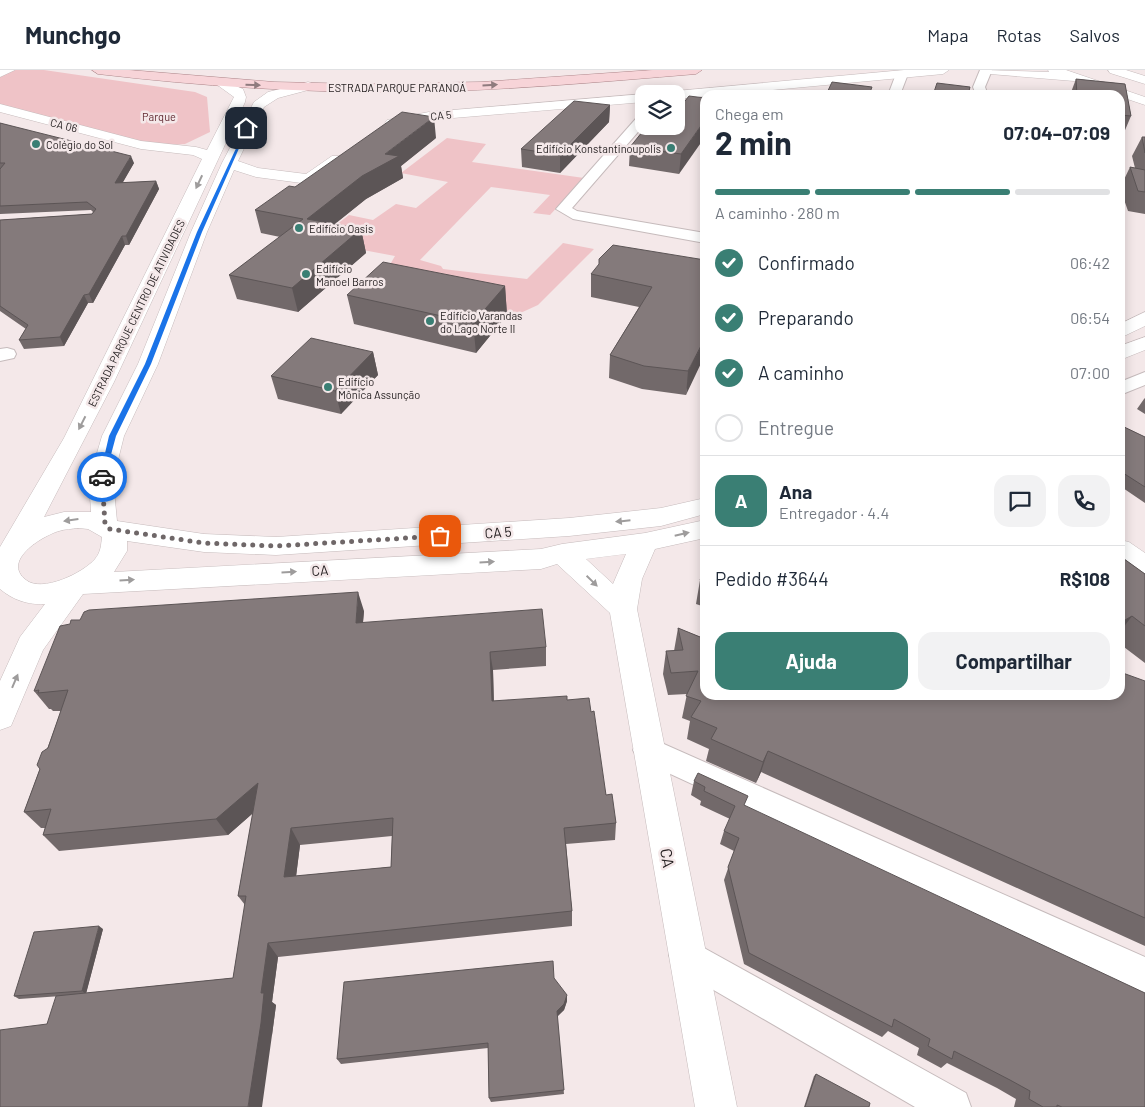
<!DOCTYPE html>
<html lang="pt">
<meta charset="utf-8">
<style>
body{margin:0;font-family:Barlow,sans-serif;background:#f2f2f3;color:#1f2937;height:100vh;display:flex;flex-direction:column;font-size:19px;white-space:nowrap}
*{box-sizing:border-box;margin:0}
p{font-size:16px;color:#747a83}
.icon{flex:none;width:28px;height:28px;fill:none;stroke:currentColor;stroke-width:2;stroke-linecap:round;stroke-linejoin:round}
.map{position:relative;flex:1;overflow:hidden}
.drawer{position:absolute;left:700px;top:20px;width:425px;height:610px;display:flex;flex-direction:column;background:#fff;border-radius:15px;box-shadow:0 2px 12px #0003}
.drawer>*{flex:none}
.tools{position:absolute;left:635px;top:15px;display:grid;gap:10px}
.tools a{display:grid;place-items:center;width:50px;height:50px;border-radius:10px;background:#fff;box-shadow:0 2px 12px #0003;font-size:25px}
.pin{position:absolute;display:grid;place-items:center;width:42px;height:42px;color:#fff;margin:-21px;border-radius:10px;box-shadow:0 2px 8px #0006}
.courier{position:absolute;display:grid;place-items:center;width:50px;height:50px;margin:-25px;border:4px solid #1a73e8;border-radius:50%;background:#fff;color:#222;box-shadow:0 1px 6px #0007}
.headline em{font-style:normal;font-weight:700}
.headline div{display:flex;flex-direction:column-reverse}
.headline{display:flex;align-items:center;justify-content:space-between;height:85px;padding:0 15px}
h1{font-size:32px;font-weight:700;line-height:38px}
.bar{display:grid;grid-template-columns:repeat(4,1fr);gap:8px 5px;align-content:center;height:60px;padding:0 15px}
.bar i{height:6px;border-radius:4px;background:#e0e1e3}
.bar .current{background:#3a7f74}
.bar p{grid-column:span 4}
.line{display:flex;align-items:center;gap:12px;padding:0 15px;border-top:1px solid #e0e1e3}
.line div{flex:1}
.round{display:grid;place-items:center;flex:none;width:52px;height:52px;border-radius:15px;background:#f2f2f3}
ol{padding:0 15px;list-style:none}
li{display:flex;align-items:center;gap:15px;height:55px}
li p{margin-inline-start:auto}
li .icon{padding:5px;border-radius:50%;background:#3a7f74;color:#fff;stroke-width:4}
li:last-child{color:#747a83}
li i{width:28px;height:28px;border:2px solid #e0e1e3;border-radius:50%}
.action{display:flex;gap:10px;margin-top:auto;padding:10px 15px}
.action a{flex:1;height:58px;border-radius:15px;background:#3a7f74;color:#fff;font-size:20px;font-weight:700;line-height:58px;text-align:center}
.action a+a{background:#f2f2f3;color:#1f2937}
header{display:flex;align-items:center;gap:30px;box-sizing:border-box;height:70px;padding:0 25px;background:#fff;border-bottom:1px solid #e0e1e3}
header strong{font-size:24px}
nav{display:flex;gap:28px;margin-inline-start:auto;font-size:18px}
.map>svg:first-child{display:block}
</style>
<header>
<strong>Munchgo</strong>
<nav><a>Mapa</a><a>Rotas</a><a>Salvos</a></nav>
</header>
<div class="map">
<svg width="1145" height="1037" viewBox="0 0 1145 1037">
<rect width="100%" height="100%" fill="#f4e8e9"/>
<path fill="#efc3c7" d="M0 0H44L195 22 207 27 210 62 185 74 156 76 0 39Z
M447 68 486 74 472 92 584 108 550 145 533 143 550 125 491 117 420 190 441 196 443 199 527 209 563 173 594 179 538 235 516 245 392 218 374 222 395 186 315 171 349 145 373 150 396 134 416 138 448 112 401 103Z"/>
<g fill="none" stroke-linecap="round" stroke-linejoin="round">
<g stroke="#c6bbbc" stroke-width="2">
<path id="street" d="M980 0H992L985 17 988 25H976L973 17Z
M902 1 908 4 900 25H888L896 4Z
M644 43V55L572 138 577 141 705 163V173L573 149 556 139 640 44Z
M7 278 14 280 16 284 14 288 0 291V279Z
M1145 302V315L1120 325V312Z
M648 667 1145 887V923L638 689 633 680 638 671Z
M686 868 966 1023 971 1037H915L674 897 669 885 674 873Z"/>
</g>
<g stroke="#c6bbbc" stroke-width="1">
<path id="secondary" d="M0 0H15L0 7Z
M904 0H949L943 4 676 29V24H670L676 21Z
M984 0 1049 2 1048 0H1066L1145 27V35L1074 11 990 4Z
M1108 0H1126L1145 6V14L1110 3Z
M222 10 243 19 246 27 245 32 114 312 44 447 64 442H91L89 410 102 366 138 294 191 162 222 93 254 32 268 22 308 12 312 13 314 16 312 19 278 28 264 37 238 91 258 98 306 104 332 86H342L344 89 314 112 309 114 256 107 234 100 207 162 158 294 124 366 113 410 117 451 204 464 276 467 569 448 661 438 705 428V444L661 456 569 466 276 485 204 482 127 471V481L114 502 541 479 562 474 645 463 705 450V468L655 479 642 509 637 539 737 1037H695L610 543 557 494 541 499 83 524 43 580 11 656 0 660V611L20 567 45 534C28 535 13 530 0 519V477L64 368 202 89 193 85 141 79 0 42V34L141 71 196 77 207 80 234 27 216 14ZM78 458 88 459 102 467C101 475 101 482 95 489 83 503 42 523 26 510 1 491 42 466 59 461 65 459 72 459 78 458ZM626 484 613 514 586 489Z
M644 24V32L429 50 392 57 385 53 387 50 429 42Z
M1145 242V256L1120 268V254Z
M1145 267V280L1120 290V276Z
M1120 470 1129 472 1145 483V506L1136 503 1120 492Z"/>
</g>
<g stroke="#ab8488" stroke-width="1">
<path id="primary" d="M92 0H129L274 12 362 14 481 12 653 0H702L696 4C599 12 502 21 405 22 302 23 200 16 98 4Z"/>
</g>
<use href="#street" fill="#fff" fill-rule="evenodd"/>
<use href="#secondary" fill="#fff" fill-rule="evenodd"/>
<use href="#primary" fill="#f7d4d8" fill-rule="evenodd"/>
</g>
<path fill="#72696a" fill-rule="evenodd" d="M1076 9 1125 14 1131 46 1123 65H1120V25H1070Z
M705 28 679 104 629 96 630 77 685 31Z
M610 35 609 52 560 103 522 97 521 79Z
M0 53 134 93 122 113 156 111 159 119 129 175H125L93 233H88L64 276 24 279 19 270 26 259 0 241V150L92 144 93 142 91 140 0 144Z
M1142 67H1145V144L1128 141 1120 118 1130 97 1135 98 1132 86Z
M436 68 401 96 403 108 366 129 335 154 361 159 366 183 298 242 237 229 229 205 280 167 261 163 255 140 295 117Z
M705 190 686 325 642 319 609 308 610 285 639 237 591 227V204Z
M505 216 507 245 476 283 354 254 347 225Z
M373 282 378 305 341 344 278 329 271 306Z
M1145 328V344L1137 339 1144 329Z
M1120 355 1145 367V433L1120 416Z
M1120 486 1145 504V593L1120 574Z
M705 501V537L696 534 700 510Z
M364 541 363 553 546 577V596L493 600 494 631 567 630 591 642 606 725 616 753 615 770 566 774 572 841V856L278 887 272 932 276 935 272 965 47 954 61 926 19 929 14 926 103 859 86 923 233 908 245 835 238 826 253 743 228 765 59 781 43 765 45 758H41L24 742 61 641H53L51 639H49L34 621ZM392 766 391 797 296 806 300 775Z
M678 558 705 569V625L1145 611V876L761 702 756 713 706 691 709 679 687 669 690 651 682 648 687 624 668 625 663 604 666 581H674Z
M694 711 745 736 1145 1037H1014L1016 1029 997 1018 947 993 941 998 917 985 919 978 888 961 882 967 744 894 724 810 734 781 720 774 724 761 730 749 700 735 701 731 691 725Z
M554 908 567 931 564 940 557 946 564 1024 491 1032 489 1028 488 978 341 994 337 989Z
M816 1004 869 1037H804L814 1006Z"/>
<path fill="#5c5556" d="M610 35 609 52 560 103V85Z
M434 47 436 68 401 96 403 108 366 129 312 172 307 149 362 106 385 84Z
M705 50V67L679 104 681 84Z
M131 86 134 93 118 121 115 113Z
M156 111 159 119 129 175 126 166Z
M361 159 366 183 298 242 292 218Z
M122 166 125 175 93 233 89 224Z
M505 216 507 245 476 283 473 253Z
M84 225 88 233 64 276 60 267Z
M705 268V285L686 325 688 301Z
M373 282 378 305 341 344 335 321Z
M358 522 364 541 361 572 356 553Z
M1132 546 1120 562V557L1125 550Z
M490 582 493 600 494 650 492 631Z
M768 681 761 702 756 713 763 692Z
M258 713 268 730 228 765 216 749Z
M291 758 300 775 294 823 284 807Z
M99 856 103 859 86 924 82 921Z
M268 873 278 887 272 932 276 935 272 965 262 1037H248L261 923Z
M567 925V931L564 940 557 947V941Z"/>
<path fill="#847a7b" stroke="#5c5556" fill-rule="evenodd" d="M1076 9 1125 14 1131 46 1120 45V25H1077Z
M832 12 872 17 869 25H826Z
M937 13 970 17 968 25H933Z
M689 26 705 28V50L681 84 630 77 647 56H676V30L685 31Z
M574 31 610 35 560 85 521 79Z
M402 42 434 47 385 84 399 86 362 106 307 149 361 159 292 218 229 205 303 149 255 140 289 116 295 117Z
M0 53 131 86 115 113 156 111 126 166H122L89 224 84 225 60 267 19 270 28 255 0 236V150L92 144 96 139 87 132 0 136V99L5 93H0Z
M1142 67H1145V83Z
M1130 97 1145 100V122L1138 121Z
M613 175 705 190V268L688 301 644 296 610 285 652 217 591 204 599 194V189Z
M383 192 505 216 473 253 347 225Z
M311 268 373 282 335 321 271 306Z
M1120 355 1145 367V417L1120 401Z
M1120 486 1145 504V556L1132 546 1125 550 1120 546Z
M705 501V512L700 510Z
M358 522 356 553 542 539 546 577 490 582 492 631 567 626V630L589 628 591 642 594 641 606 725 612 724 616 753 564 758 572 841 268 873 261 923H264L261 953 248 1037H0V960L47 954 56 926 233 908 246 826H238L258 713 216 749 43 765 51 739 24 742 40 699 37 695 42 682 48 678 68 620 38 623 39 620 34 621 60 556 70 554 71 550H80L84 542 89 540ZM393 748 391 797 284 807 291 758Z
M678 558 705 569V625H1120V602L1145 611V848L768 681 763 692 711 669 717 658 691 647 701 631 686 626 698 601 671 603 666 581 683 580Z
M698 703 748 726 744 735 1145 923V1037H1062L1057 1035V1037H1043L1029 1029 1030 1021 1010 1010 954 981 952 989 928 976 930 969 894 949 892 957 749 883 728 797 739 768 724 761 735 736 704 721 705 717 694 711Z
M99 856 82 921 14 926 34 862Z
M553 891 554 908 567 925 564 934 557 941 564 1020 489 1028 488 973 337 989 344 912Z
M816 1004 870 1033 869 1037H805Z"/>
<defs><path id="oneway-solid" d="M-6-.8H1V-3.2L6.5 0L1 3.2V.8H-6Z" transform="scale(1.25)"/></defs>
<g fill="#8f7b7e">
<use href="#oneway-solid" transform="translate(253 15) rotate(2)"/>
<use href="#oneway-solid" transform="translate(490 15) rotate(-3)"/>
</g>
<g fill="#9e9c9c">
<use href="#oneway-solid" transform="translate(199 112) rotate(115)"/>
<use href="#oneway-solid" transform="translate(82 353) rotate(117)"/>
<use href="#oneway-solid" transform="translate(71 450) rotate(172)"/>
<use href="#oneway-solid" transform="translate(623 451) rotate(174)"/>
<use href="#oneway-solid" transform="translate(682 464) rotate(-13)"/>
<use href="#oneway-solid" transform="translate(487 492) rotate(-3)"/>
<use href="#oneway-solid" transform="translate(289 502) rotate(-3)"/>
<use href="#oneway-solid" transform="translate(127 510) rotate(-4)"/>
<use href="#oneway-solid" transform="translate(592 511) rotate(44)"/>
<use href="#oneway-solid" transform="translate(15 611) rotate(-67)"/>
</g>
<path fill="#1a73e8" d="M246 57 248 58 202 162 151 294 116 366 105 407 99 409 109 366 145 294 197 162Z"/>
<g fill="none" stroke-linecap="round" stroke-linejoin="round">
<path stroke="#6f6768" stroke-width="5" stroke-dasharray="0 9" d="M102 407 105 454 110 459 204 473 276 476 440 466"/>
</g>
<g fill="#3a7f74" stroke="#f4e8e9" stroke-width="2">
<circle cx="36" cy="74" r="5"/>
<circle cx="671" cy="78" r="5"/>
<circle cx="299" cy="158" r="5"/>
<circle cx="306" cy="204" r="5"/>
<circle cx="430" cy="251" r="5"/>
<circle cx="328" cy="317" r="5"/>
</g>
<g text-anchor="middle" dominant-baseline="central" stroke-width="5" stroke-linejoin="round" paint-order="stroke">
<g font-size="11" fill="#272223" stroke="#f4e8e9">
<text x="397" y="17">ESTRADA PARQUE PARANOÁ</text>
<text transform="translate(441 45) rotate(-5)">CA 5</text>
<text transform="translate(64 55) rotate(14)">CA 06</text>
<text transform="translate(136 243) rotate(-64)">ESTRADA PARQUE CENTRO DE ATIVIDADES</text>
</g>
<g font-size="11" fill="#602931" stroke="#f4e8e9">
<text x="159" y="46">Parque</text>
</g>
<g font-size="11" fill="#272223" stroke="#f4e8e9" text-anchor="start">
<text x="46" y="74">Colégio do Sol</text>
<text x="661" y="78" text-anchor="end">Edifício Konstantinoupolis</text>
<text x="309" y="158">Edifício Oasis</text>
<text x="316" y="198">Edifício<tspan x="316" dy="13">Manoel Barros</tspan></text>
<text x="440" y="245">Edifício Varandas<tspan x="440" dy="13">do Lago Norte II</tspan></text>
<text x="338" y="311">Edifício<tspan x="338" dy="13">Mônica Assunção</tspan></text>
</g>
<g font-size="14" fill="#272223" stroke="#f4e8e9">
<text transform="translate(498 462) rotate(-4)">CA 5</text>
<text transform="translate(320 500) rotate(-3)">CA</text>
</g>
<g font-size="16" fill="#272223" stroke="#f4e8e9">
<text transform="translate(668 788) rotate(80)">CA</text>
</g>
</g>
</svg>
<div class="tools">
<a><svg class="icon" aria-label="layers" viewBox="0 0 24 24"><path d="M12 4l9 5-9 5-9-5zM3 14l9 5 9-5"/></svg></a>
</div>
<div class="pin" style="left:440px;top:466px;background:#ea580c"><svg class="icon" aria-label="bag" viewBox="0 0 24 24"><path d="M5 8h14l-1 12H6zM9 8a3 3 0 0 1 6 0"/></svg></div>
<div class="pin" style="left:246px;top:58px;background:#1f2937"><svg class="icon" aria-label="home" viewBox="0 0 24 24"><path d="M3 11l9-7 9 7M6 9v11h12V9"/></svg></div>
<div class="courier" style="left:102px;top:407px"><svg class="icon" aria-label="car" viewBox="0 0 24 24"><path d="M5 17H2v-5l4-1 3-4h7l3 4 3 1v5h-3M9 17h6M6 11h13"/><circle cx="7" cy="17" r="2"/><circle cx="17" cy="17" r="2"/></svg></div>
<section class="drawer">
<div class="headline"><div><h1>2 min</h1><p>Chega em</p></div><em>07:04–07:09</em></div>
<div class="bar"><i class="current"></i><i class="current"></i><i class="current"></i><i></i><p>A caminho · 280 m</p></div>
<ol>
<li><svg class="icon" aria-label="check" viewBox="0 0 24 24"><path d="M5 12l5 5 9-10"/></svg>Confirmado<p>06:42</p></li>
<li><svg class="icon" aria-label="check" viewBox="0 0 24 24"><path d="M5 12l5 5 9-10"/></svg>Preparando<p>06:54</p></li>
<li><svg class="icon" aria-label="check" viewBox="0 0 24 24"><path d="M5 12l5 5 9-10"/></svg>A caminho<p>07:00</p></li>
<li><i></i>Entregue</li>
</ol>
<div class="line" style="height:90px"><b class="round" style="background:#3a7f74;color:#fff">A</b><div><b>Ana</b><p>Entregador · 4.4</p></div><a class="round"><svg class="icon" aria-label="chat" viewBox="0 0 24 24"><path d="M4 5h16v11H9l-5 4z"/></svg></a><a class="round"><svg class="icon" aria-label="phone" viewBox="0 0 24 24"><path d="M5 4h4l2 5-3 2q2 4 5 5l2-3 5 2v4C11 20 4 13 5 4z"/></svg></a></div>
<div class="line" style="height:65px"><div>Pedido #3644</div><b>R$108</b></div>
<div class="action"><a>Ajuda</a><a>Compartilhar</a></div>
</section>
</div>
